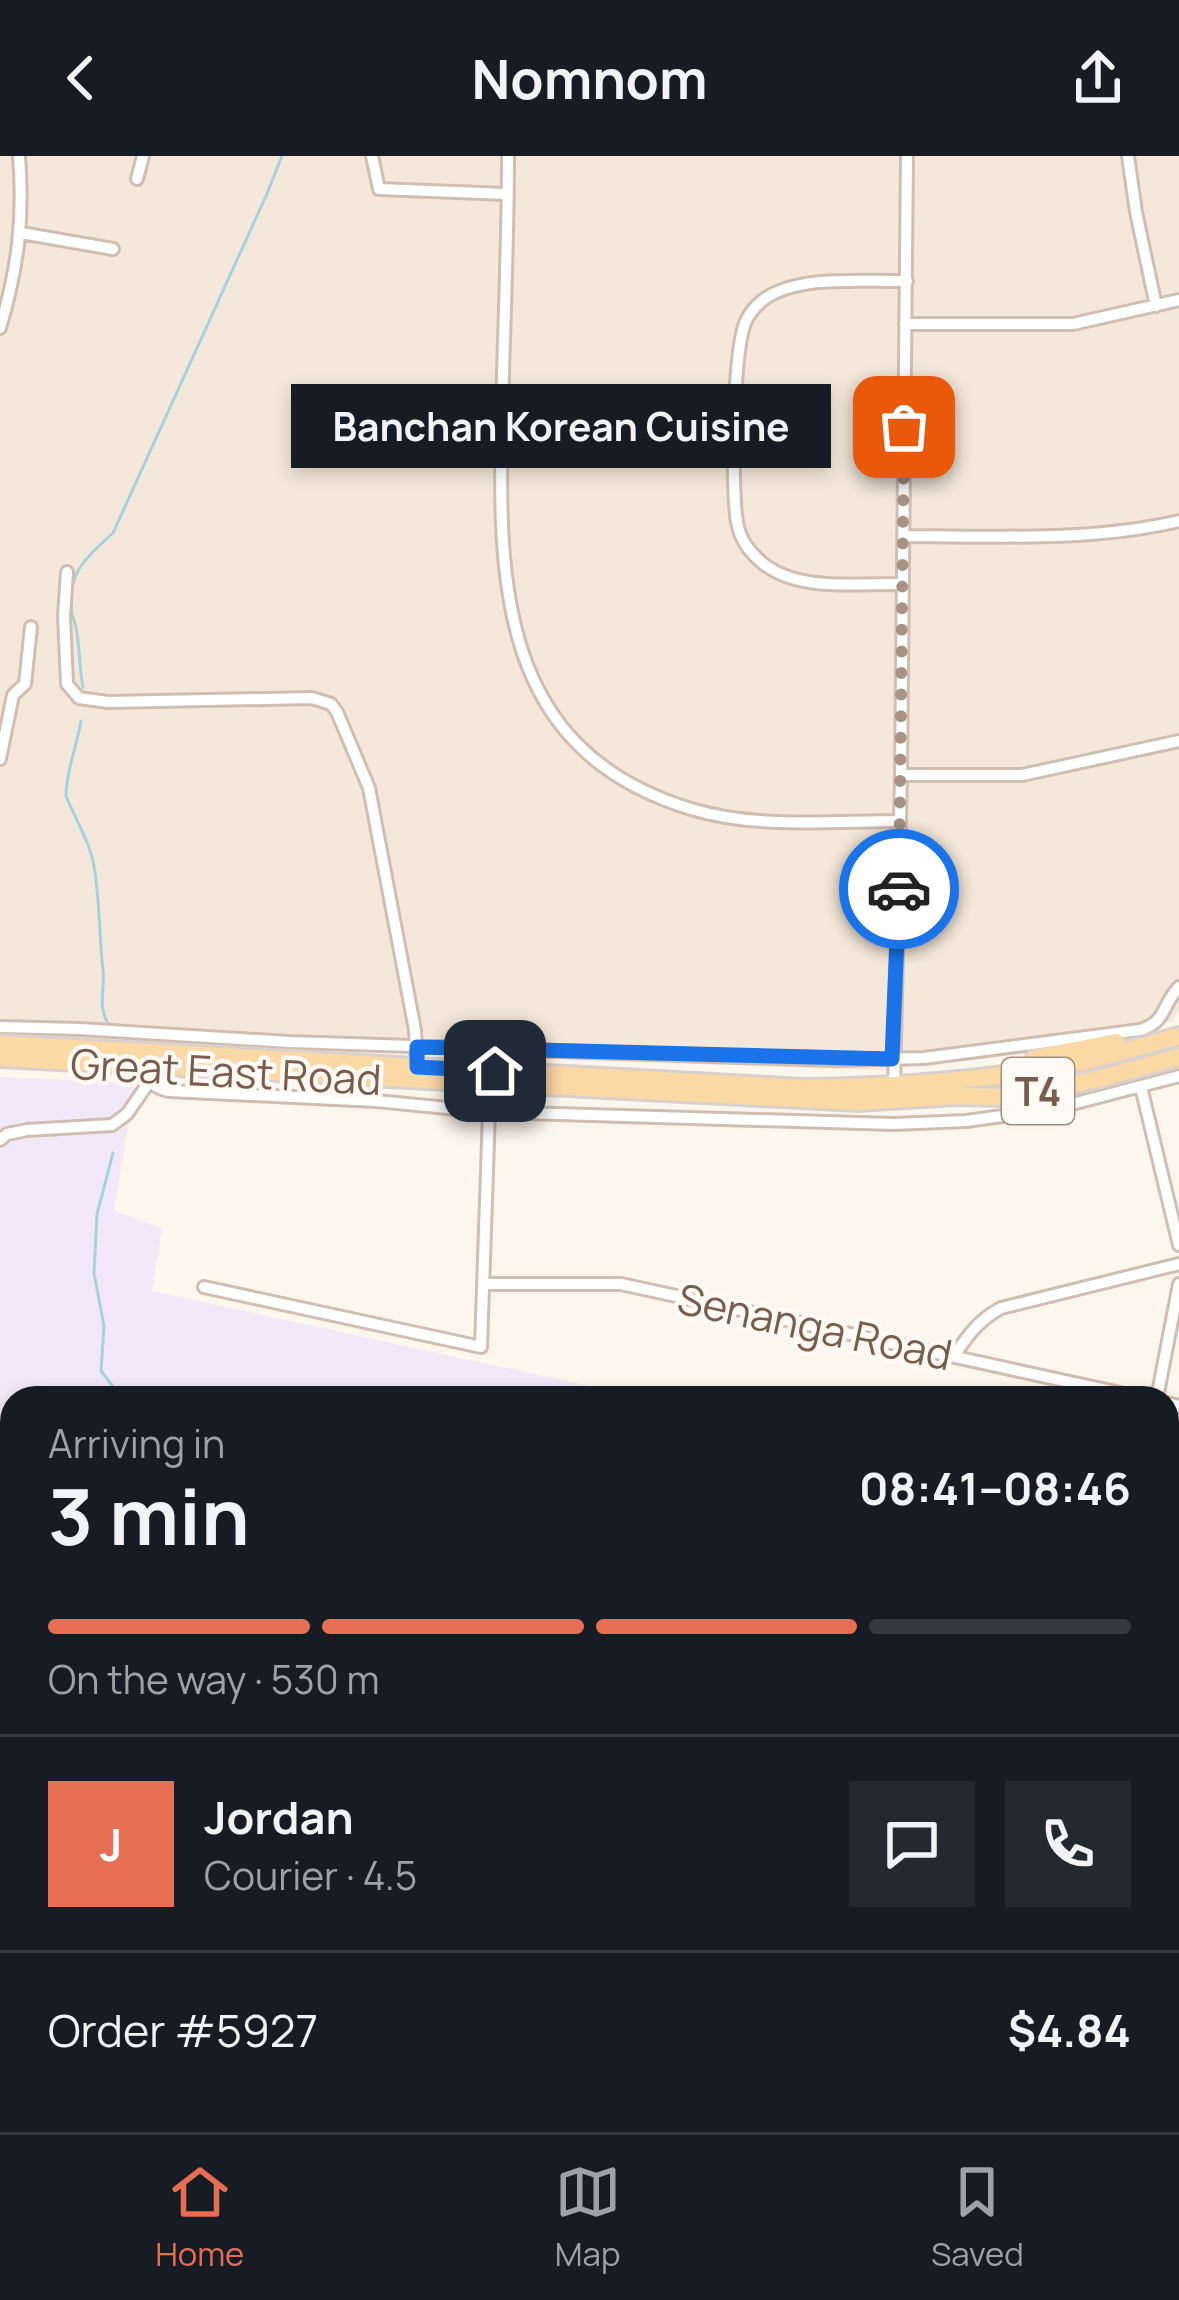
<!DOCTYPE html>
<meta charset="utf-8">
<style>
body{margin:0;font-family:Manrope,sans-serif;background:#242831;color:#f1f3f6;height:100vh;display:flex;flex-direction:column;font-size:45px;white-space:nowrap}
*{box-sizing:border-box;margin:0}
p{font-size:39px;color:#9ea1a6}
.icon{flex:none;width:66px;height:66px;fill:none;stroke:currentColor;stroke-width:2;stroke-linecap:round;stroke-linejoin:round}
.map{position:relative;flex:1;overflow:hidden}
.panel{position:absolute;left:0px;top:1230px;width:1179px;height:747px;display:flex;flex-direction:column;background:#171b24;border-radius:36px 36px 0 0;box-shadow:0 6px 18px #0003}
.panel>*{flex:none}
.pin{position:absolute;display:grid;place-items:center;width:102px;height:102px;color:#fff;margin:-51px;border-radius:24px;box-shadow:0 6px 18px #0006}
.courier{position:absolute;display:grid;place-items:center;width:120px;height:120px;margin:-60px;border:9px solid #1a73e8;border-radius:50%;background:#fff;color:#222;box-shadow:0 3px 15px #0007}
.bubble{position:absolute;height:84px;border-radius:0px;background:#171b24;box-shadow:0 6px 18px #0003;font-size:39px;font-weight:700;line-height:84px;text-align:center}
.headline em{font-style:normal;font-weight:700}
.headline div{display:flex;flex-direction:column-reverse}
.headline{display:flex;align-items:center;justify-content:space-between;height:204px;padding:0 48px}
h1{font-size:78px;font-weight:700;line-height:90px}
.bar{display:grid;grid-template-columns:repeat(4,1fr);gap:18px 12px;align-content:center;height:144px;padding:0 48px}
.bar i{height:15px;border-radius:9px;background:#363941}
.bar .current{background:#e76f51}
.bar p{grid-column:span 4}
.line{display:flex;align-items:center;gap:30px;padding:0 48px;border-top:3px solid #363941}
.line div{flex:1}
.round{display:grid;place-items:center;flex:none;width:126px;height:126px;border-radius:0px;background:#242831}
header{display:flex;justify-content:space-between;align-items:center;height:156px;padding:0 48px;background:#171b24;font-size:54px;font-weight:700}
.dock{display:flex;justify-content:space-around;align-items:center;height:168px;border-top:3px solid #363941;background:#171b24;font-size:33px;color:#9ea1a6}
.dock a{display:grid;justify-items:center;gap:6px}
.dock .current{color:#e76f51}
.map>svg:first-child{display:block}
</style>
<header><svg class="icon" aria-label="back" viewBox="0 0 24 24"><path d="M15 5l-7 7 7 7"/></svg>Nomnom<svg class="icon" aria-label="share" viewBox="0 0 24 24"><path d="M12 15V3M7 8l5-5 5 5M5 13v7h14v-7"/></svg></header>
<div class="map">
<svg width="1179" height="1976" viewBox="0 0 1179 1976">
<rect width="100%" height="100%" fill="#fdf6ec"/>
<path fill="#f5e8da" d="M0 0H1179V854L1171 866 998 901 876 914 512 902 0 878Z"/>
<path fill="#f3e8fa" d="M0 921 135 927 114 1055 162 1073 152 1135 645 1242H12V1965H1122L1116 1976H0Z
M1167 1359 1179 1362V1853L1167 1877Z"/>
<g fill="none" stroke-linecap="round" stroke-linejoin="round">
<path stroke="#a5d3da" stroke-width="3" d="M83 531C79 511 80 491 76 472 74 460 72 464 71 452 68 415 88 400 113 377L266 40 282 0
M81 565C77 590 66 615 66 640 75 662 90 687 94 710 100 745 99 780 103 814 105 835 97 851 109 869
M113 997 97 1058 94 1117 104 1170 101 1215 118 1237 127 1242"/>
<g stroke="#d1beb0" stroke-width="16">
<path id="minor" d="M372 0 379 33 507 38
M508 0C508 85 504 170 502 255 498 424 497 594 691 653 756 673 832 665 899 665
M1128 0 1136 56 1156 150
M137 23 143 0
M21 77 113 93
M905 168H1073L1179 144
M0 172C18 112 24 62 19 0
M502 272 735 275
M903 380C995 380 1088 386 1179 365
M67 416 64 460 67 528 79 542 108 546 312 542 331 548 337 556 369 632 415 874 417 911
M902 428C858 427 796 437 760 405 748 394 740 383 737 366 731 334 733 192 746 165 749 158 757 149 763 144 798 118 865 126 907 125
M0 603 13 539 25 528 31 471
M901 619H1022L1179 585
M0 871 80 873 290 886 834 904 924 902 1140 874C1167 866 1162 848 1179 831
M136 909C146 922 153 932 169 935L376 945 489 956 894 968 966 965 1024 957 1072 948 1179 920
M894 931 901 619 907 0
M1141 931 1179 1089
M0 984 7 978 27 974 112 969 127 958 149 926
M484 1128H621L1143 1242
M204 1131 481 1191 489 956
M954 1200C968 1179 979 1164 1001 1152L1179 1108
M1157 1242 1179 1128
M1167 1247 1179 1250"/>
</g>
<g stroke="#dad1cd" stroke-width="22">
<path id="primary" d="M0 888 804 932C896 931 989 925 1080 906 1113 899 1146 889 1179 880
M0 902 858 946 956 940 1004 941 1094 924 1179 901
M1035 902 1116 886"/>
</g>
<use href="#minor" stroke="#fff" stroke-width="10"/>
<use href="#primary" stroke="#fbd9a5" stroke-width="16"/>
</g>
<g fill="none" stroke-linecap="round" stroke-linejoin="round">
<path stroke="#a89285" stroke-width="12" stroke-dasharray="0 21.6" d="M899 733 904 271"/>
<path stroke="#1a73e8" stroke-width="15" d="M495 915 417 911V891L892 903 899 733"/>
</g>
<g text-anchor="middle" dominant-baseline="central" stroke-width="9" stroke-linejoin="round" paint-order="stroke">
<rect fill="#fffaf3" stroke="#a28b7f" stroke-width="3" x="1002" y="902" width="72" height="66" rx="9"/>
<g font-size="39" font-weight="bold" fill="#7a5c4d">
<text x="1038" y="935">T4</text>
</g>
<g font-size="42" fill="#7a5c4d" stroke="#fffaf3">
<text transform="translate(226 915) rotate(3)">Great East Road</text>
<text transform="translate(815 1170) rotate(12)">Senanga Road</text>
</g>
</g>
</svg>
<div class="pin" style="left:904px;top:271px;background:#ea580c"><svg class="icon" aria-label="bag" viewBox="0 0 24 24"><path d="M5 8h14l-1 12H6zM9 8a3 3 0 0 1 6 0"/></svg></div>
<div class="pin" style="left:495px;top:915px;background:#1f2937"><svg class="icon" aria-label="home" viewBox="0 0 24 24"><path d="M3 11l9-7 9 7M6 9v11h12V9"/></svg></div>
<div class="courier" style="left:899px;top:733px"><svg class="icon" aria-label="car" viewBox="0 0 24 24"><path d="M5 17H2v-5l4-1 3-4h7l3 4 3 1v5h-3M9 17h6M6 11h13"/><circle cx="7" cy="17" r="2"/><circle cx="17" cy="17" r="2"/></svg></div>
<div class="bubble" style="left:291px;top:228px;width:540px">Banchan Korean Cuisine</div>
<section class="panel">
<div class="headline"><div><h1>3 min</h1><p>Arriving in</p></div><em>08:41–08:46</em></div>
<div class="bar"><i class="current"></i><i class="current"></i><i class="current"></i><i></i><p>On the way · 530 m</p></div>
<div class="line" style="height:216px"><b class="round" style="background:#e76f51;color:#fff">J</b><div><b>Jordan</b><p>Courier · 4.5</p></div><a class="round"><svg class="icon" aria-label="chat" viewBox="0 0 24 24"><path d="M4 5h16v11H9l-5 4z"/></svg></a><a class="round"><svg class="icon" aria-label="phone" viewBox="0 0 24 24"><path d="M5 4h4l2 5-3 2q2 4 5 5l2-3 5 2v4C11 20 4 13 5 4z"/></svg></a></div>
<div class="line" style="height:156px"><div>Order #5927</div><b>$4.84</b></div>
</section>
</div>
<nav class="dock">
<a class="current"><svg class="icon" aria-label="home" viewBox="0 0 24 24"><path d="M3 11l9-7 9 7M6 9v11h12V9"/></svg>Home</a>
<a><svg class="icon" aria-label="map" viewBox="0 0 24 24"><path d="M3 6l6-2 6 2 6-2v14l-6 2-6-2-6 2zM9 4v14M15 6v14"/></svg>Map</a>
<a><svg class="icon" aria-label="saved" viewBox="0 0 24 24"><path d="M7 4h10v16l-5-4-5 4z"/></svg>Saved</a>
</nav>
